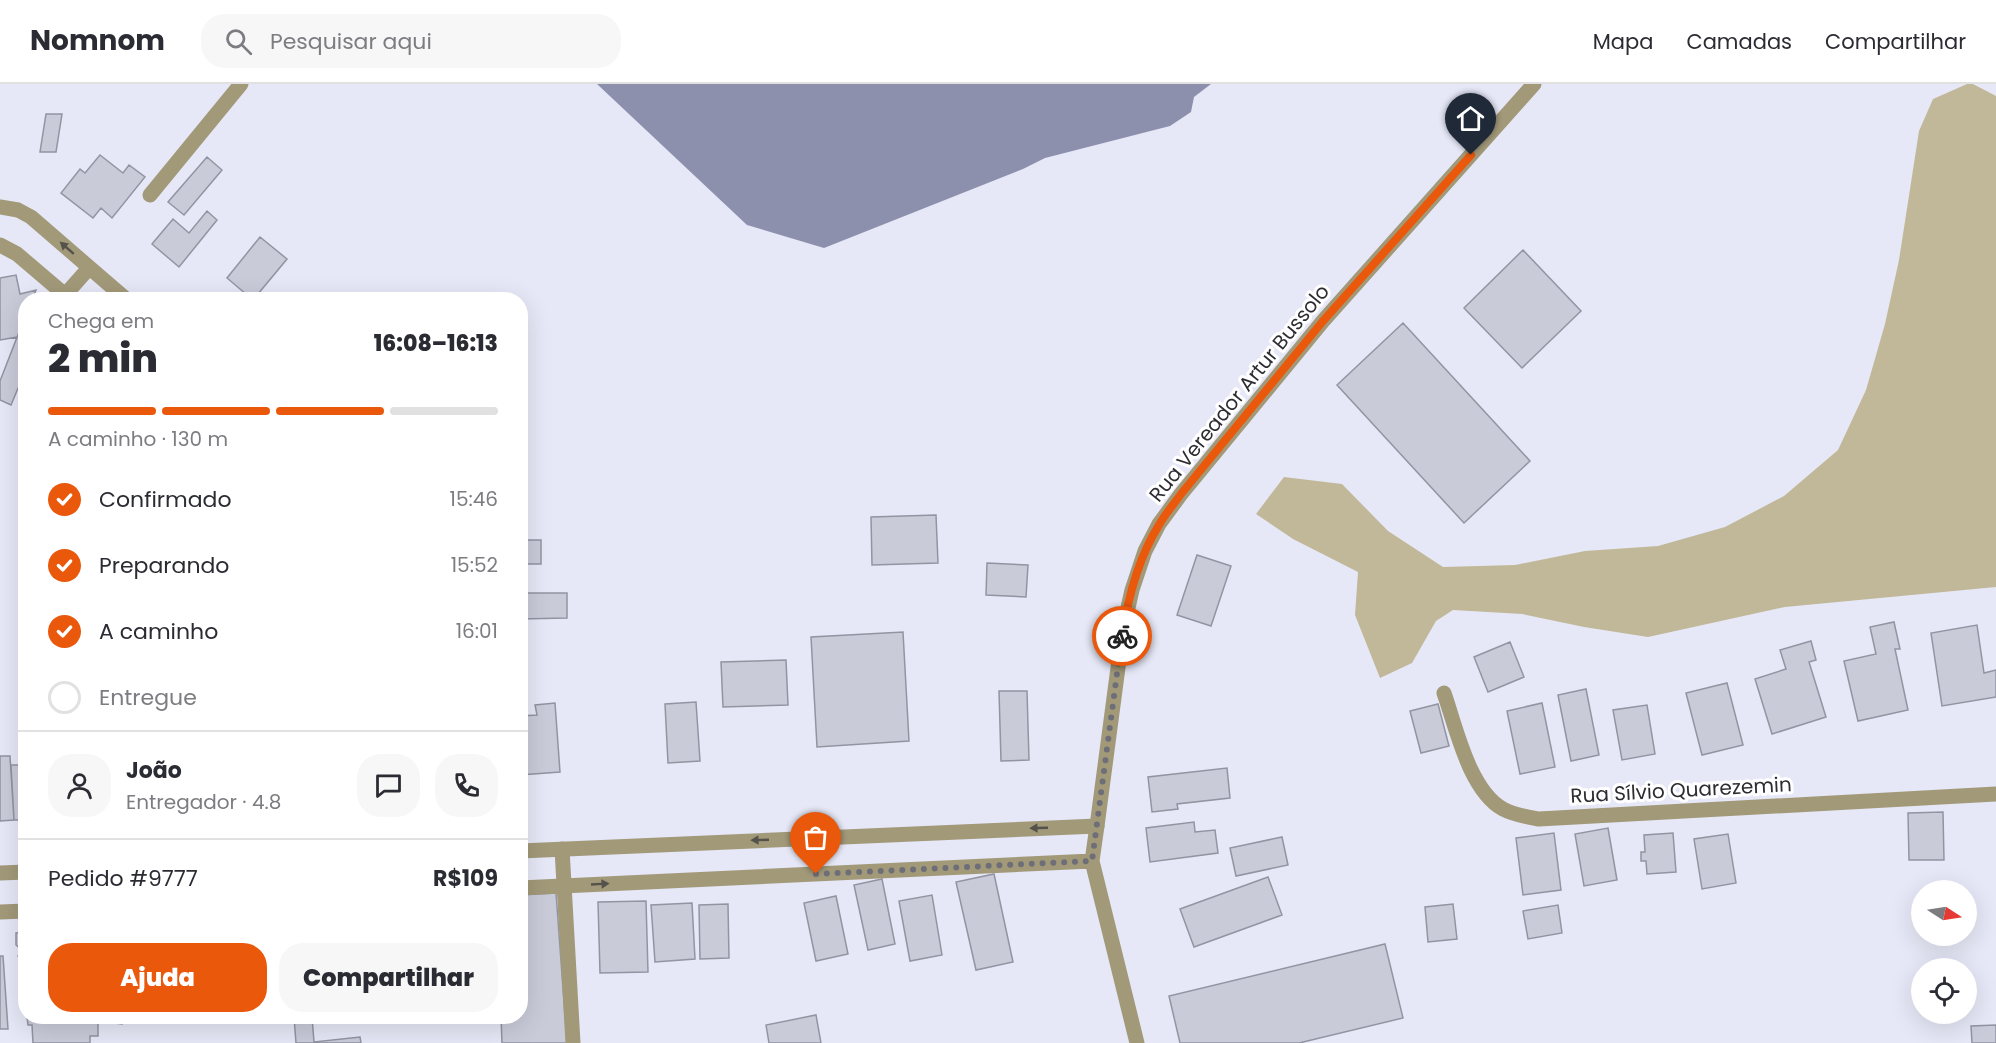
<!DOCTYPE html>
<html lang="pt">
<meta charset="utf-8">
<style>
body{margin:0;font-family:Poppins,sans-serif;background:#f7f7f7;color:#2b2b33;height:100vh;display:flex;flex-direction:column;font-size:22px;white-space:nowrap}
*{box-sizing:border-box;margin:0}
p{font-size:20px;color:#7c7c81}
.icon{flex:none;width:33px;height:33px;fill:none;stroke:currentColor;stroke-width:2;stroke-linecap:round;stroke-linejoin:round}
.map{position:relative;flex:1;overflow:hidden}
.details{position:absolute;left:18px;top:208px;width:510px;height:732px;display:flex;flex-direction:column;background:#fff;border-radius:24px;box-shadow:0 6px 24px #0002}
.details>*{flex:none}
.needle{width:39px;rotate:102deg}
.tools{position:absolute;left:1911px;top:796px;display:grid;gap:12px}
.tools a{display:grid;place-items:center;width:66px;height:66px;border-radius:50%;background:#fff;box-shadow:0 6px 24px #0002;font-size:30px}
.pin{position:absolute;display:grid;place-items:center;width:51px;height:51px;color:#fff;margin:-62px -26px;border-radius:50% 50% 50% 0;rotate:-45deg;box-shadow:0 0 6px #0007}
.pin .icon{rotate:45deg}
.courier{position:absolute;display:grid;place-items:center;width:60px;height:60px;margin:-30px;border:4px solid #ea580c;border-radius:50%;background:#fff;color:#222;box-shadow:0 2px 8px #0007}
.summary em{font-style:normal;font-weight:800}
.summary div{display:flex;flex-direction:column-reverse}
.summary{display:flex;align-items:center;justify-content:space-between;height:102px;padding:0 30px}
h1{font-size:39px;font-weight:800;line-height:45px}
.bar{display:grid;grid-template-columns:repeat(4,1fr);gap:9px 6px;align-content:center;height:72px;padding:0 30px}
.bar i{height:8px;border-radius:4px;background:#e1e1e2}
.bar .current{background:#ea580c}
.bar p{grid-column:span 4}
.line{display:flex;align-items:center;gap:15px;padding:0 30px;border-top:2px solid #e1e1e2}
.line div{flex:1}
.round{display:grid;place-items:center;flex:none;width:63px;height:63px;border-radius:24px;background:#f7f7f7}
ol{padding:0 30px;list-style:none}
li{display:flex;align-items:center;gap:18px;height:66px}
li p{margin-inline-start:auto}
li .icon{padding:6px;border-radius:50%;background:#ea580c;color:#fff;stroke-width:4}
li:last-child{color:#7c7c81}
li i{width:33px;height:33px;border:3px solid #e1e1e2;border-radius:50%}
.cta{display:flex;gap:12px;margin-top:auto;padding:12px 30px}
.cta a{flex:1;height:69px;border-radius:24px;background:#ea580c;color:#fff;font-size:24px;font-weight:800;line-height:69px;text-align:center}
.cta a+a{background:#f7f7f7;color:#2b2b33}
header{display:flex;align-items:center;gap:36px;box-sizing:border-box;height:84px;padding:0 30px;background:#fff;border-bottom:2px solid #e1e1e2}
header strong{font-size:28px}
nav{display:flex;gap:33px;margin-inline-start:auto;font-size:21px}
.search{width:420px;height:54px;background:#f7f7f7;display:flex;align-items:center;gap:15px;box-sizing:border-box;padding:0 21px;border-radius:24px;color:#7c7c81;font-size:22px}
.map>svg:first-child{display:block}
</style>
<header>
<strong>Nomnom</strong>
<div class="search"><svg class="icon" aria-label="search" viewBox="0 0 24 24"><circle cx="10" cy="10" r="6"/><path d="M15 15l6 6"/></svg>Pesquisar aqui</div>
<nav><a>Mapa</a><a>Camadas</a><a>Compartilhar</a></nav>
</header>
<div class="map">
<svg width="1996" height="959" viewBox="0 0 1996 959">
<rect width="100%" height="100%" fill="#e6e8f7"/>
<path fill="#c1b899" d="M1967 0H1973L1996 12V503L1785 523 1648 553 1584 543 1522 530 1453 526 1436 537 1412 579 1380 594 1355 531 1358 488 1293 455 1256 430 1284 393 1342 400 1388 447 1443 483 1515 481 1585 467 1658 462 1725 443 1784 412 1838 366 1866 306 1885 240 1899 176 1919 47 1933 15Z"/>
<path fill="#8d90ad" d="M597 0H1211L1194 13 1191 28 1170 42 1045 74 1023 85 824 164 747 141Z"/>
<path fill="#c9cbd9" stroke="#9394a2" stroke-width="1.5" d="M46 30H62L56 68H40Z
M100 71 123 89 129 81 145 93 112 134 101 124 93 134 61 109 80 85 85 89Z
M207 73 222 86 184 131 168 118Z
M207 127 217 136 179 183 152 160 173 135 189 149Z
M260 153 287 175 253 216 227 194Z
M1523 166 1581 227 1522 284 1464 224Z
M16 191 20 210 36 206 32 216H26V232L17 253 0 256V194Z
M23 238 26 239V285L11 321 0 316V297Z
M1403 239 1530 377 1464 439 1337 301Z
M936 431 938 479 872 481 871 433Z
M520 456H541V480H520Z
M1197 471 1231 482 1211 542 1177 531Z
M987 479 1028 481 1026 513 986 511Z
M520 509H567V534L520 535Z
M1894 538 1900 565H1895L1908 626 1858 637 1844 577 1876 570 1870 543Z
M1977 541 1984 589 1996 586V613L1942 622 1931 549Z
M903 548 909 657 817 663 811 553Z
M1811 557 1816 576 1809 578 1826 633 1772 650 1755 595 1786 585 1780 566Z
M1510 558 1524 593 1488 608 1474 573Z
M786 576 788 621 723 623 721 578Z
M1727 599 1743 661 1702 671 1686 609Z
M1586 605 1599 671 1571 677 1558 611Z
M999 607H1027L1029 676 1001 677Z
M696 618 700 677 668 679 665 620Z
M555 619 560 688 520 691V632L537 631 535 621Z
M1542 619 1555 683 1520 690 1507 627Z
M1438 620 1449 662 1421 669 1410 627Z
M1647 621 1655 670 1622 676 1613 626Z
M0 672H10L14 736 0 737Z
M11 681H26V736H14Z
M1227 684 1230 714 1177 720 1178 725 1152 728 1148 693Z
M1943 728 1944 776H1909L1908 729Z
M1194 738 1195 748 1215 746 1218 769 1150 778 1146 744Z
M1608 744 1617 796 1584 802 1575 750Z
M1554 749 1561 806 1523 811 1516 754Z
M1673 749 1676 788 1647 790 1646 777H1641V768H1645L1644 751Z
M1728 750 1736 799 1702 805 1694 755Z
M1282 753 1288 781 1236 792 1230 764Z
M994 790 1013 878 976 886 956 798Z
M1268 793 1282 831 1194 863 1180 825Z
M882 795 895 860 868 866 854 801Z
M556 809 567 959H502L501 933H520V811Z
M932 811 942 871 910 877 899 817Z
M836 812 848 870 816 877 804 819Z
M646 817 648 888 600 889 598 818Z
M692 819 695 875 655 878 651 821Z
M728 820 729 874 700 875 699 821Z
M1453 820 1457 855 1428 858 1425 823Z
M1558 821 1562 849 1528 855 1523 827Z
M26 848V878L18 872 23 867 16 861V849Z
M1385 860 1403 934 1299 959H1180L1169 912Z
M0 872H3L8 945H0Z
M816 931 821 959H769L766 941Z
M27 933H122V940L98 937V952H90V959H33L32 941H28Z
M294 933H312L314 958 360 953 361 959H296Z
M1996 941V959H1972L1971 942Z"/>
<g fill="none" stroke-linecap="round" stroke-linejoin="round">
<path stroke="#a29979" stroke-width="15" d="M150 111 241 0
M0 123 18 126 31 133 127 216
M0 161 17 170 71 216
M65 211 89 184
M1444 609C1456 643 1469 706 1503 725 1514 731 1527 733 1539 735L1996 710
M1097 742 1123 546 1132 506 1145 467 1159 440 1181 410 1323 237 1534 0
M562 765 573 959"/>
<path stroke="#a29979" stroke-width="15" d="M520 767 1097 742 1092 777 1137 959
M0 789 26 788
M520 804 1092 777
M0 828 26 827"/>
</g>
<defs><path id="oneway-solid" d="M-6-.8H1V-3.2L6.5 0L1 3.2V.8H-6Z" transform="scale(1.5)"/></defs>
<g fill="#55524b">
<use href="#oneway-solid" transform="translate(67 164) rotate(-139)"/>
<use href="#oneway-solid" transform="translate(1039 744) rotate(178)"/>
<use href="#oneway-solid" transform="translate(760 756) rotate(178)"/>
<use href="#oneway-solid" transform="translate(600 800) rotate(-3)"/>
</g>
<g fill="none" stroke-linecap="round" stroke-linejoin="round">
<path stroke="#6d6e77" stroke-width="6" stroke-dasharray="0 10.8" d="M816 790 1092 777 1122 552"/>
<path stroke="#ea580c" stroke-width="8" d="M1122 552C1128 514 1138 474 1159 441 1165 430 1174 420 1181 410L1323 237 1471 71"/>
</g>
<g text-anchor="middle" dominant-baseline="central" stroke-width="6" stroke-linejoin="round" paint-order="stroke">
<g font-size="20" fill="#2c2c32" stroke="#fff">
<text transform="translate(1239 309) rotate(-51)">Rua Vereador Artur Bussolo</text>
<text transform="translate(1681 706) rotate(-3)">Rua Sílvio Quarezemin</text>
</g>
</g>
</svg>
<div class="tools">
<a><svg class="needle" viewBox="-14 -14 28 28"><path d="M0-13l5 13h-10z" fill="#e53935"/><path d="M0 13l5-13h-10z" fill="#7c7c81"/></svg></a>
<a><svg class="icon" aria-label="locate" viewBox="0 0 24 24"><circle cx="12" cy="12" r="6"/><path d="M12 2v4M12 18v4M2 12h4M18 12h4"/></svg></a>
</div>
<div class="pin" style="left:816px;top:790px;background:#ea580c"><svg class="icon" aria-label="bag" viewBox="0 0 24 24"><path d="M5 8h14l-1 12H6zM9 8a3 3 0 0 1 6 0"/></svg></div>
<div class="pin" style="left:1471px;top:71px;background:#1f2937"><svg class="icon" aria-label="home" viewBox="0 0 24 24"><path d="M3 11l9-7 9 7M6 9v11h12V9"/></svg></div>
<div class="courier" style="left:1122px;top:552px"><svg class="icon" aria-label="bike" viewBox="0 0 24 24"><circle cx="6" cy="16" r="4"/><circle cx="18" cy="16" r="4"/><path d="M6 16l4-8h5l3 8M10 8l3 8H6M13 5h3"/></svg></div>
<section class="details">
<div class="summary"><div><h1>2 min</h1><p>Chega em</p></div><em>16:08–16:13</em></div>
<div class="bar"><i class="current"></i><i class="current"></i><i class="current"></i><i></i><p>A caminho · 130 m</p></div>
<ol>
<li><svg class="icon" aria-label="check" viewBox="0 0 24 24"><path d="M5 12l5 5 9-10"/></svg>Confirmado<p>15:46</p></li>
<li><svg class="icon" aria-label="check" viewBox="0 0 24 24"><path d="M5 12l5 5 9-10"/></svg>Preparando<p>15:52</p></li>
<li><svg class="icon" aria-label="check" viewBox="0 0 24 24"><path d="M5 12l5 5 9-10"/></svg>A caminho<p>16:01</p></li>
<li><i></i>Entregue</li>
</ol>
<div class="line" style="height:108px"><a class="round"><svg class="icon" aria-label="person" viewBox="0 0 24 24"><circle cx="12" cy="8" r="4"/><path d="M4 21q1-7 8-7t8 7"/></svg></a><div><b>João</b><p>Entregador · 4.8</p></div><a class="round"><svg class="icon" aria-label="chat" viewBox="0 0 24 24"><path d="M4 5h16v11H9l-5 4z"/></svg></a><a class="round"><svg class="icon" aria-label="phone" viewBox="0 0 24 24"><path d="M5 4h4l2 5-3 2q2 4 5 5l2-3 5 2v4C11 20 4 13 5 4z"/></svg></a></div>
<div class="line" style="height:78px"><div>Pedido #9777</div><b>R$109</b></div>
<div class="cta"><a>Ajuda</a><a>Compartilhar</a></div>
</section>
</div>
